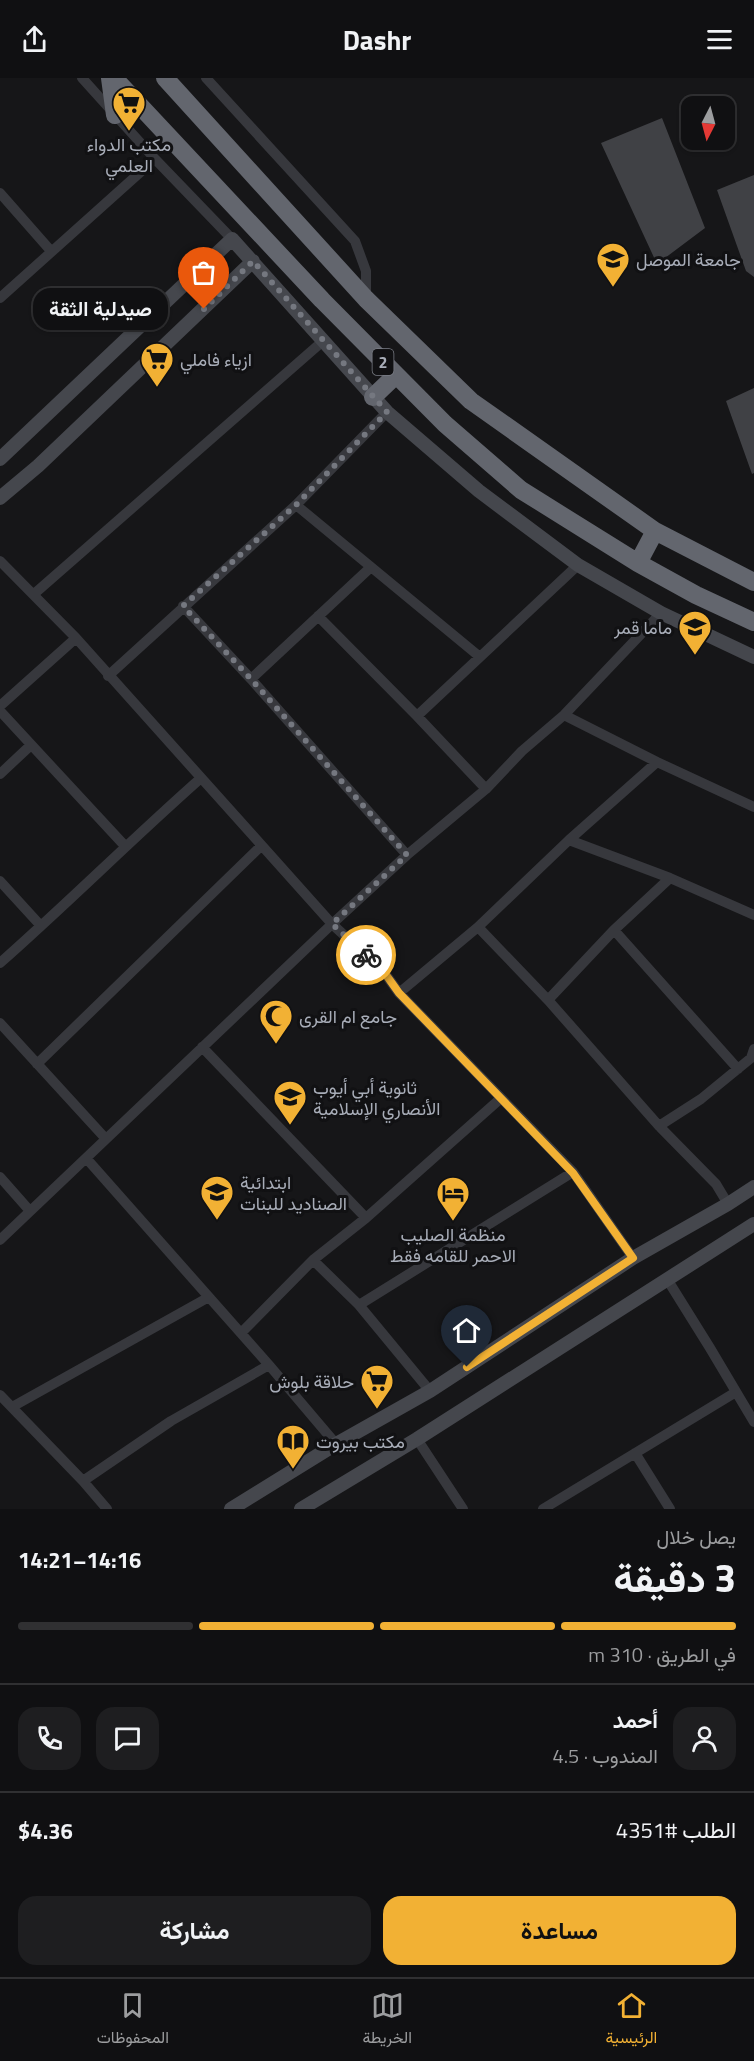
<!DOCTYPE html>
<html lang="ar">
<meta charset="utf-8">
<style>
body{margin:0;font-family:"Titillium Web",Vazirmatn,sans-serif;background:#1e1e20;color:#f1f3f6;direction:rtl;height:100vh;display:flex;flex-direction:column;font-size:22px;white-space:nowrap}
*{box-sizing:border-box;margin:0}
p{font-size:20px;color:#9c9d9f}
.icon{flex:none;width:33px;height:33px;fill:none;stroke:currentColor;stroke-width:2;stroke-linecap:round;stroke-linejoin:round}
.map{position:relative;height:1431px;overflow:hidden;direction:ltr}
.side{display:flex;flex-direction:column;background:#101012;flex:1}
.side>*{flex:none}
.needle{width:39px;rotate:186deg}
.buttons{position:absolute;left:681px;top:18px;display:grid;gap:12px}
.buttons a{display:grid;place-items:center;width:54px;height:54px;border-radius:12px;background:#101012;box-shadow:0 2px 4px #0004,0 0 0 2px #303032;font-size:30px}
.pin{position:absolute;display:grid;place-items:center;width:51px;height:51px;color:#fff;margin:-62px -26px;border-radius:50% 50% 50% 0;rotate:-45deg;box-shadow:0 0 6px #0007}
.pin .icon{rotate:45deg}
.courier{position:absolute;display:grid;place-items:center;width:60px;height:60px;margin:-30px;border:4px solid #f2b134;border-radius:50%;background:#fff;color:#222;box-shadow:0 2px 8px #0007}
.bubble{position:absolute;height:42px;border-radius:18px;background:#101012;box-shadow:0 2px 4px #0004,0 0 0 2px #303032;font-size:20px;font-weight:700;line-height:42px;text-align:center;direction:rtl}
.overview em{font-style:normal;font-weight:700}
.overview div{display:flex;flex-direction:column-reverse}
.overview{display:flex;align-items:center;justify-content:space-between;height:102px;padding:0 18px}
h1{font-size:39px;font-weight:700;line-height:45px}
.bar{display:grid;grid-template-columns:repeat(4,1fr);gap:9px 6px;align-content:center;height:72px;padding:0 18px}
.bar i{height:8px;border-radius:4px;background:#303032}
.bar .selected{background:#f2b134}
.bar p{grid-column:span 4}
.line{display:flex;align-items:center;gap:15px;padding:0 18px;border-top:2px solid #303032}
.line div{flex:1}
.round{display:grid;place-items:center;flex:none;width:63px;height:63px;border-radius:18px;background:#1e1e20}
.primary-button{display:flex;gap:12px;margin-top:auto;padding:12px 18px}
.primary-button a{flex:1;height:69px;border-radius:18px;background:#f2b134;color:#111;font-size:24px;font-weight:700;line-height:69px;text-align:center}
.primary-button a+a{background:#1e1e20;color:#f1f3f6}
header{display:flex;justify-content:space-between;align-items:center;height:78px;padding:0 18px;background:#101012;font-size:27px;font-weight:700}
.menu{display:flex;justify-content:space-around;align-items:center;height:84px;border-top:2px solid #303032;background:#101012;font-size:16px;color:#9c9d9f}
.menu a{display:grid;justify-items:center;gap:3px}
.menu .selected{color:#f2b134}
.map>svg:first-child{display:block}
</style>
<header><svg class="icon" aria-label="menu" viewBox="0 0 24 24"><path d="M4 6h16M4 12h16M4 18h16"/></svg>Dashr<svg class="icon" aria-label="share" viewBox="0 0 24 24"><path d="M12 15V3M7 8l5-5 5 5M5 13v7h14v-7"/></svg></header>
<div class="map">
<svg width="754" height="1431" viewBox="0 0 754 1431">
<rect width="100%" height="100%" fill="#161618"/>
<path fill="#404145" d="M662 40 705 150 657 186 601 65Z
M754 97V199L746 193 717 112Z
M754 310V395L752 396 726 323Z"/>
<g fill="none" stroke-linecap="round" stroke-linejoin="round">
<path stroke="#37383d" stroke-width="10" d="M82 0 155 81 232 161
M206 0 355 163 366 193V221
M0 115 51 173
M0 220 155 81
M296 427 480 579
M0 483 76 560 332 846 384 894 399 915 573 1094 633 1180
M34 516 323 263
M183 528 251 601 407 777
M318 538 417 638 486 711
M108 598 296 427 387 334
M251 601 371 489
M0 628 76 560
M0 633 125 768
M564 637 657 684 754 729
M417 638 578 487
M0 696 31 667
M569 762 670 800 754 837
M0 803 41 848
M478 849 548 922 659 1048 716 1106 728 1126
M614 852 738 991
M0 885C68 825 133 760 201 700
M399 915 478 849 569 762 657 684
M548 922 614 852 670 800
M0 945 106 1061
M202 969 366 1140
M37 986 261 768
M659 1048 701 1021 751 980 754 971
M86 1080 269 1287 336 1366
M0 1099 30 1133
M0 1162 332 846 407 777 486 711 522 673 564 637 661 535
M313 1182 359 1227 430 1313
M667 1201 710 1270 754 1344
M359 1227 573 1094
M241 1255 313 1182 366 1140 500 1021
M0 1317 83 1403 107 1431
M12 1329 209 1219
M417 1361 463 1431
M635 1375 670 1431
M83 1403 171 1343 269 1287
M543 1431 736 1314"/>
<path stroke="#45474d" stroke-width="14" d="M0 381 232 161 387 334 479 413 578 487 661 535 754 579
M0 420 38 388 253 183
M231 1431 336 1366 430 1313 633 1180 728 1126 754 1109
M301 1431 417 1361 754 1146"/>
<path stroke="#63666e" stroke-width="18" d="M110 0 115 37
M114 0 322 222 445 346 521 412 638 485 696 517 754 544
M165 0 366 221 471 323 655 453 754 504
M373 319 396 297
M638 485 655 453"/>
</g>
<g fill="none" stroke-linecap="round" stroke-linejoin="round">
<path stroke="#757880" stroke-width="6" stroke-dasharray="0 10.8" d="M204 231 253 183 387 334 296 427 183 528 251 601 407 777 332 846 366 877"/>
<path stroke="#f2b134" stroke-width="8" d="M366 877 384 894 399 915 573 1095 633 1180 467 1289"/>
</g>
<defs>
<g id="supermarket-pin" transform="scale(1.725)"><path d="M0 17L-7.5 6A9.5 9.5 0 1 1 7.5 6Z" fill="#f2b134" stroke="#111113"/><path d="M-6-5.5h2.5l.6 2H6L4.5 2H-2.5L-4.4-4H-6ZM-1.5 3.2a1.3 1.3 0 1 0 .1 0ZM3 3.2a1.3 1.3 0 1 0 .1 0Z" fill="#111"/></g>
<g id="university-pin" transform="scale(1.725)"><path d="M0 17L-7.5 6A9.5 9.5 0 1 1 7.5 6Z" fill="#f2b134" stroke="#111113"/><path d="M0-5L7-2L0 1L-7-2ZM-4 1L0 2.5L4 1V4Q0 6-4 4Z" fill="#111"/></g>
<g id="school-pin" transform="scale(1.725)"><path d="M0 17L-7.5 6A9.5 9.5 0 1 1 7.5 6Z" fill="#f2b134" stroke="#111113"/><path d="M0-5L7-2L0 1L-7-2ZM-4 1L0 2.5L4 1V4Q0 6-4 4Z" fill="#111"/></g>
<g id="mosque-pin" transform="scale(1.725)"><path d="M0 17L-7.5 6A9.5 9.5 0 1 1 7.5 6Z" fill="#f2b134" stroke="#111113"/><path d="M3.5-4.9A6 6 0 1 0 3.5 4.9A5 5 0 1 1 3.5-4.9Z" fill="#111"/></g>
<g id="hotel-pin" transform="scale(1.725)"><path d="M0 17L-7.5 6A9.5 9.5 0 1 1 7.5 6Z" fill="#f2b134" stroke="#111113"/><path d="M-6-4.5h1.5V1H6V5H4.5V3h-9V5H-6ZM-4 0a1.8 1.8 0 1 1 3.6 0ZM.5 0V-2.5h3Q6-2.5 6 0Z" fill="#111"/></g>
<g id="library-pin" transform="scale(1.725)"><path d="M0 17L-7.5 6A9.5 9.5 0 1 1 7.5 6Z" fill="#f2b134" stroke="#111113"/><path d="M-6-4Q-3-5.5-.7-3.5V5Q-3 3-6 4ZM6-4Q3-5.5 .7-3.5V5Q3 3 6 4Z" fill="#111"/></g>
</defs>
<g fill-rule="evenodd">
<use href="#supermarket-pin" x="129" y="25"/>
<use href="#university-pin" x="613" y="181"/>
<use href="#supermarket-pin" x="157" y="281"/>
<use href="#school-pin" x="695" y="549"/>
<use href="#mosque-pin" x="276" y="938"/>
<use href="#school-pin" x="290" y="1019"/>
<use href="#school-pin" x="217" y="1114"/>
<use href="#hotel-pin" x="453" y="1115"/>
<use href="#supermarket-pin" x="377" y="1303"/>
<use href="#library-pin" x="293" y="1363"/>
</g>
<g text-anchor="middle" dominant-baseline="central" stroke-width="6" stroke-linejoin="round" paint-order="stroke">
<rect fill="#111113" stroke="#7b7e86" stroke-width="1.5" x="372.5" y="271" width="21" height="26" rx="4.5"/>
<g font-size="16" font-weight="bold" fill="#a8adb8">
<text x="383" y="284">2</text>
</g>
<g font-size="18" fill="#a8adb8" stroke="#111113" text-anchor="start">
<text x="129" y="66" text-anchor="middle">مكتب الدواء<tspan x="129" dy="21">العلمي</tspan></text>
<text x="636" y="181">جامعة الموصل</text>
<text x="180" y="281">ازياء فاملي</text>
<text x="672" y="549" text-anchor="end">ماما قمر</text>
<text x="299" y="938">جامع ام القرى</text>
<text x="313" y="1009">ثانوية أبي أيوب<tspan x="313" dy="21">الأنصاري الإسلامية</tspan></text>
<text x="240" y="1104">ابتدائية<tspan x="240" dy="21">الصناديد للبنات</tspan></text>
<text x="453" y="1156" text-anchor="middle">منظمة الصليب<tspan x="453" dy="21">الاحمر للقامه فقط</tspan></text>
<text x="354" y="1303" text-anchor="end">حلاقة بلوش</text>
<text x="316" y="1363">مكتب بيروت</text>
</g>
</g>
</svg>
<div class="buttons">
<a><svg class="needle" viewBox="-14 -14 28 28"><path d="M0-13l5 13h-10z" fill="#e53935"/><path d="M0 13l5-13h-10z" fill="#9c9d9f"/></svg></a>
</div>
<div class="pin" style="left:204px;top:231px;background:#ea580c"><svg class="icon" aria-label="bag" viewBox="0 0 24 24"><path d="M5 8h14l-1 12H6zM9 8a3 3 0 0 1 6 0"/></svg></div>
<div class="pin" style="left:467px;top:1289px;background:#1f2937"><svg class="icon" aria-label="home" viewBox="0 0 24 24"><path d="M3 11l9-7 9 7M6 9v11h12V9"/></svg></div>
<div class="courier" style="left:366px;top:877px"><svg class="icon" aria-label="bike" viewBox="0 0 24 24"><circle cx="6" cy="16" r="4"/><circle cx="18" cy="16" r="4"/><path d="M6 16l4-8h5l3 8M10 8l3 8H6M13 5h3"/></svg></div>
<div class="bubble" style="left:33px;top:210px;width:135px">صيدلية الثقة</div>
</div>
<section class="side">
<div class="overview"><div><h1>3 دقيقة</h1><p>يصل خلال</p></div><em>14:16–14:21</em></div>
<div class="bar"><i class="selected"></i><i class="selected"></i><i class="selected"></i><i></i><p>في الطريق · 310 m</p></div>
<div class="line" style="height:108px"><a class="round"><svg class="icon" aria-label="person" viewBox="0 0 24 24"><circle cx="12" cy="8" r="4"/><path d="M4 21q1-7 8-7t8 7"/></svg></a><div><b>أحمد</b><p>المندوب · 4.5</p></div><a class="round"><svg class="icon" aria-label="chat" viewBox="0 0 24 24"><path d="M4 5h16v11H9l-5 4z"/></svg></a><a class="round"><svg class="icon" aria-label="phone" viewBox="0 0 24 24"><path d="M5 4h4l2 5-3 2q2 4 5 5l2-3 5 2v4C11 20 4 13 5 4z"/></svg></a></div>
<div class="line" style="height:78px"><div>الطلب #4351</div><b>$4.36</b></div>
<div class="primary-button"><a>مساعدة</a><a>مشاركة</a></div>
</section>
<nav class="menu">
<a class="selected"><svg class="icon" aria-label="home" viewBox="0 0 24 24"><path d="M3 11l9-7 9 7M6 9v11h12V9"/></svg>الرئيسية</a>
<a><svg class="icon" aria-label="map" viewBox="0 0 24 24"><path d="M3 6l6-2 6 2 6-2v14l-6 2-6-2-6 2zM9 4v14M15 6v14"/></svg>الخريطة</a>
<a><svg class="icon" aria-label="saved" viewBox="0 0 24 24"><path d="M7 4h10v16l-5-4-5 4z"/></svg>المحفوظات</a>
</nav>
